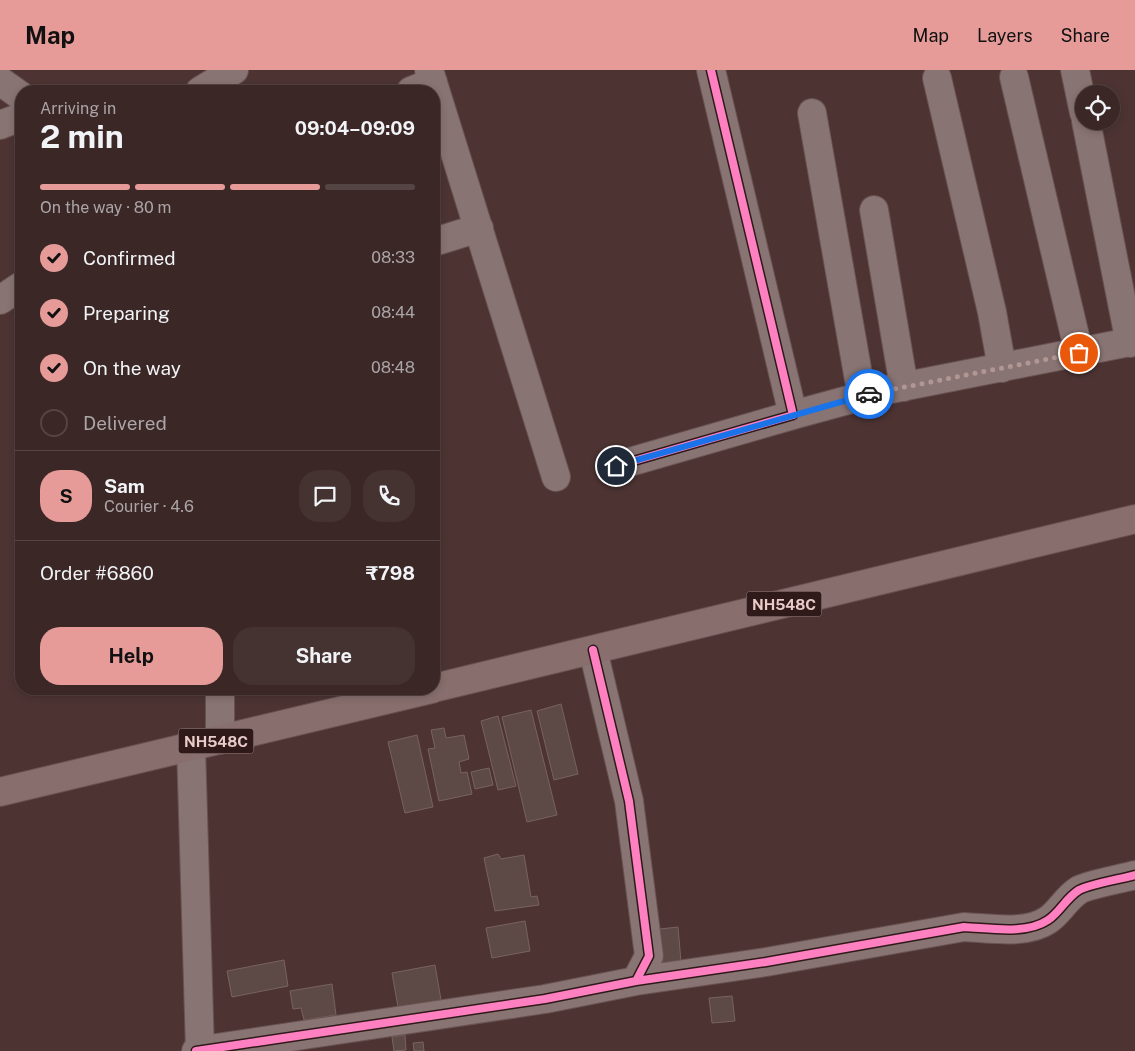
<!DOCTYPE html>
<meta charset="utf-8">
<style>
body{margin:0;font-family:"Public Sans",sans-serif;background:#453332;color:#f1f3f6;height:100vh;display:flex;flex-direction:column;font-size:19px;white-space:nowrap}
*{box-sizing:border-box;margin:0}
p{font-size:16px;color:#aba5a7}
.icon{flex:none;width:28px;height:28px;fill:none;stroke:currentColor;stroke-width:2;stroke-linecap:round;stroke-linejoin:round}
.map{position:relative;flex:1;overflow:hidden}
.side{position:absolute;left:15px;top:15px;width:425px;height:610px;display:flex;flex-direction:column;background:#3a2726;border-radius:20px;box-shadow:0 2px 8px #0003,0 0 0 1px #544443}
.side>*{flex:none}
.buttons{position:absolute;left:1075px;top:15px;display:grid;gap:10px}
.buttons a{display:grid;place-items:center;width:45px;height:45px;border-radius:50%;background:#3a2726;box-shadow:0 2px 8px #0003,0 0 0 1px #544443;font-size:25px}
.pin{position:absolute;display:grid;place-items:center;width:42px;height:42px;color:#fff;margin:-21px;border:2px solid #fff;border-radius:50%;box-shadow:0 1px 5px #0007}
.courier{position:absolute;display:grid;place-items:center;width:50px;height:50px;margin:-25px;border:4px solid #1a73e8;border-radius:50%;background:#fff;color:#222;box-shadow:0 1px 6px #0007}
.summary em{font-style:normal;font-weight:700}
.summary div{display:flex;flex-direction:column-reverse}
.summary{display:flex;align-items:center;justify-content:space-between;height:85px;padding:0 25px}
h1{font-size:32px;font-weight:700;line-height:38px}
.bar{display:grid;grid-template-columns:repeat(4,1fr);gap:8px 5px;align-content:center;height:60px;padding:0 25px}
.bar i{height:6px;border-radius:4px;background:#544443}
.bar .selected{background:#e69b98}
.bar p{grid-column:span 4}
.line{display:flex;align-items:center;gap:12px;padding:0 25px;border-top:1px solid #544443}
.line div{flex:1}
.round{display:grid;place-items:center;flex:none;width:52px;height:52px;border-radius:20px;background:#453332}
ol{padding:0 25px;list-style:none}
li{display:flex;align-items:center;gap:15px;height:55px}
li p{margin-inline-start:auto}
li .icon{padding:5px;border-radius:50%;background:#e69b98;color:#111;stroke-width:4}
li:last-child{color:#aba5a7}
li i{width:28px;height:28px;border:2px solid #544443;border-radius:50%}
.button{display:flex;gap:10px;margin-top:auto;padding:10px 25px}
.button a{flex:1;height:58px;border-radius:20px;background:#e69b98;color:#111;font-size:20px;font-weight:700;line-height:58px;text-align:center}
.button a+a{background:#453332;color:#f1f3f6}
header{display:flex;align-items:center;gap:30px;box-sizing:border-box;height:70px;padding:0 25px;background:#e69b98;color:#111}
header strong{font-size:24px}
nav{display:flex;gap:28px;margin-inline-start:auto;font-size:18px}
.map>svg:first-child{display:block}
</style>
<header>
<strong>Map</strong>
<nav><a>Map</a><a>Layers</a><a>Share</a></nav>
</header>
<div class="map">
<svg width="1135" height="981" viewBox="0 0 1135 981">
<rect width="100%" height="100%" fill="#4d3433"/>
<path fill="#5d4945" stroke="#78635f" d="M561 634 578 704 554 710 537 641Z
M531 640 557 745 527 752 502 647Z
M498 646 516 716 498 720 481 651Z
M444 658 446 668 464 665 469 689 459 692 461 703 467 702 472 724 439 731 428 679 435 678 431 660Z
M417 665 433 737 405 743 388 672Z
M489 698 493 715 475 719 471 702Z
M498 784 501 789 524 785 531 827 537 826 539 835 495 841 484 788Z
M525 851 530 881 492 888 486 858Z
M678 857 681 892 663 893 660 859Z
M284 890 288 916 232 927 227 901Z
M435 895 441 930 398 937 392 903Z
M332 914 336 945 304 950 301 938 293 939 290 921Z
M732 926 735 951 712 953 709 928Z
M405 965 406 980 394 981 392 967Z
M423 972 424 981H414L413 973Z"/>
<g fill="none" stroke-linecap="round" stroke-linejoin="round">
<g stroke="#695251" stroke-width="30">
<path id="minor" d="M429 0 556 407
M1075 0 1084 43
M1014 7 1079 283
M937 8 992 242 1002 298
M200 21 234 0
M411 21 433 12
M812 43 862 327
M1086 51 1130 273
M0 55 21 47
M874 140 904 317
M434 172 479 158
M0 230 21 216
M793 345 881 321 1135 271
M616 396 793 345 711 0
M636 911 766 892 964 857C989 858 1026 865 1048 850 1060 842 1066 828 1079 820 1090 814 1121 809 1135 805
M196 981 545 929 636 911 649 886 629 731 593 580"/>
</g>
<g stroke="#695251" stroke-width="30">
<path id="tertiary" d="M0 11 21 26
M220 619V670
M191 676 200 981"/>
</g>
<g stroke="#695251" stroke-width="30">
<path id="trunk" d="M434 618 1135 449
M0 722 432 619"/>
</g>
<use href="#minor" stroke="#887473" stroke-width="28"/>
<use href="#tertiary" stroke="#887473" stroke-width="28"/>
<use href="#trunk" stroke="#886f6e" stroke-width="28"/>
<g stroke="#2f1a19" stroke-width="11">
<path id="cycleway" d="M616 396 793 345 711 0
M636 911 766 892 964 857C989 858 1026 865 1048 850 1060 842 1066 828 1079 820 1090 814 1121 809 1135 805
M196 981 545 929 636 911 649 886 629 731 593 580"/>
</g>
<use href="#cycleway" stroke="#ff80c0" stroke-width="8"/>
</g>
<g fill="none" stroke-linecap="round" stroke-linejoin="round">
<path stroke="#b29694" stroke-width="5" stroke-dasharray="0 9" d="M869 324 1079 283"/>
<path stroke="#1a73e8" stroke-width="6" d="M616 396 869 324"/>
</g>
<g text-anchor="middle" dominant-baseline="central" stroke-width="4" stroke-linejoin="round" paint-order="stroke">
<g fill="#2f1a19" stroke="#b19694" stroke-width="1">
<rect x="746.5" y="521.5" width="75" height="25" rx="4"/>
<rect x="178.5" y="658.5" width="75" height="25" rx="4"/>
</g>
<g font-size="15" font-weight="bold" fill="#e9cbc8">
<text x="784" y="534">NH548C</text>
<text x="216" y="671">NH548C</text>
</g>
</g>
</svg>
<div class="buttons">
<a><svg class="icon" aria-label="locate" viewBox="0 0 24 24"><circle cx="12" cy="12" r="6"/><path d="M12 2v4M12 18v4M2 12h4M18 12h4"/></svg></a>
</div>
<div class="pin" style="left:1079px;top:283px;background:#ea580c"><svg class="icon" aria-label="bag" viewBox="0 0 24 24"><path d="M5 8h14l-1 12H6zM9 8a3 3 0 0 1 6 0"/></svg></div>
<div class="pin" style="left:616px;top:396px;background:#1f2937"><svg class="icon" aria-label="home" viewBox="0 0 24 24"><path d="M3 11l9-7 9 7M6 9v11h12V9"/></svg></div>
<div class="courier" style="left:869px;top:324px"><svg class="icon" aria-label="car" viewBox="0 0 24 24"><path d="M5 17H2v-5l4-1 3-4h7l3 4 3 1v5h-3M9 17h6M6 11h13"/><circle cx="7" cy="17" r="2"/><circle cx="17" cy="17" r="2"/></svg></div>
<section class="side">
<div class="summary"><div><h1>2 min</h1><p>Arriving in</p></div><em>09:04–09:09</em></div>
<div class="bar"><i class="selected"></i><i class="selected"></i><i class="selected"></i><i></i><p>On the way · 80 m</p></div>
<ol>
<li><svg class="icon" aria-label="check" viewBox="0 0 24 24"><path d="M5 12l5 5 9-10"/></svg>Confirmed<p>08:33</p></li>
<li><svg class="icon" aria-label="check" viewBox="0 0 24 24"><path d="M5 12l5 5 9-10"/></svg>Preparing<p>08:44</p></li>
<li><svg class="icon" aria-label="check" viewBox="0 0 24 24"><path d="M5 12l5 5 9-10"/></svg>On the way<p>08:48</p></li>
<li><i></i>Delivered</li>
</ol>
<div class="line" style="height:90px"><b class="round" style="background:#e69b98;color:#111">S</b><div><b>Sam</b><p>Courier · 4.6</p></div><a class="round"><svg class="icon" aria-label="chat" viewBox="0 0 24 24"><path d="M4 5h16v11H9l-5 4z"/></svg></a><a class="round"><svg class="icon" aria-label="phone" viewBox="0 0 24 24"><path d="M5 4h4l2 5-3 2q2 4 5 5l2-3 5 2v4C11 20 4 13 5 4z"/></svg></a></div>
<div class="line" style="height:65px"><div>Order #6860</div><b>₹798</b></div>
<div class="button"><a>Help</a><a>Share</a></div>
</section>
</div>
